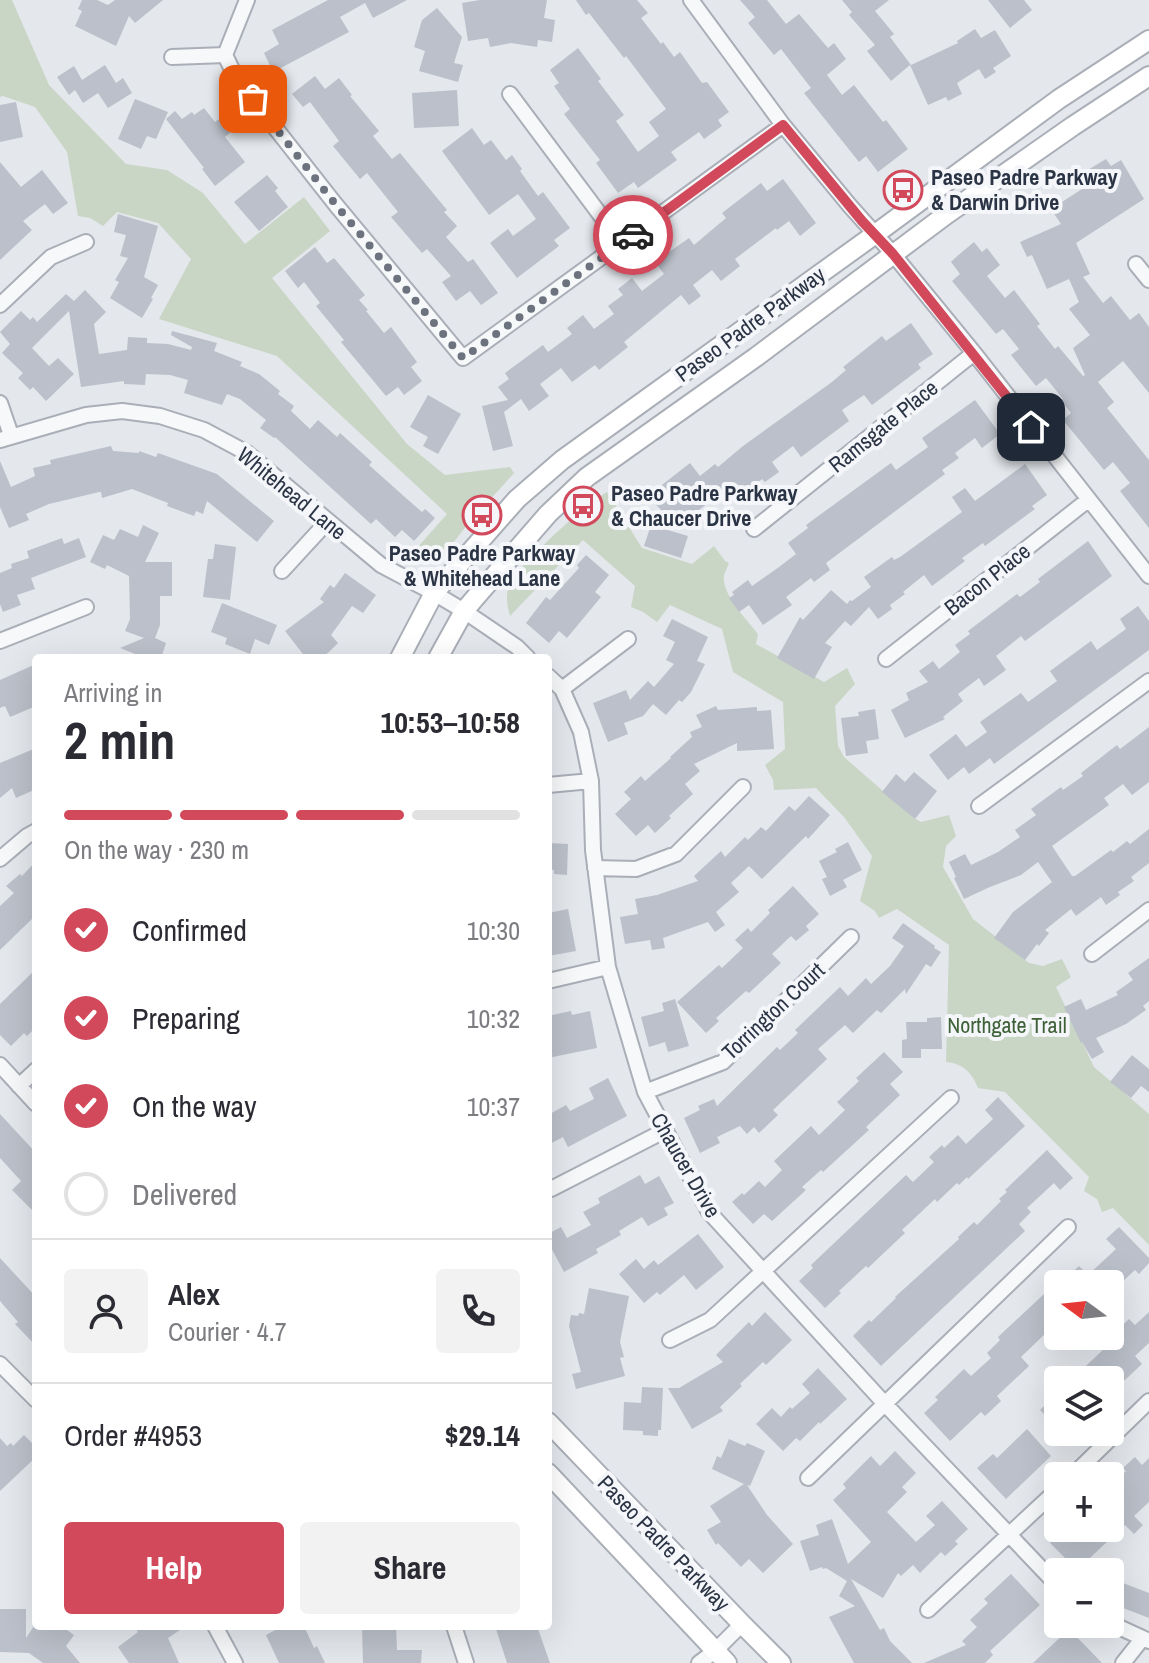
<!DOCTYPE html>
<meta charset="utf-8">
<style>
body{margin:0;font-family:"Archivo Narrow",sans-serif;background:#f2f2f3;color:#2b2b33;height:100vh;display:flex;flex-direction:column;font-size:30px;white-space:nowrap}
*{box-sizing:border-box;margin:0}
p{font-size:26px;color:#7c7c81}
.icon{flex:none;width:44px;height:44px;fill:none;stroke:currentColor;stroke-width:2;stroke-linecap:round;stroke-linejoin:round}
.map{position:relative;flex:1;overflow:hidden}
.details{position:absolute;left:32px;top:654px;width:520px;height:976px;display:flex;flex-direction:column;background:#fff;border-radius:8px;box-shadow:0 8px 32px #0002}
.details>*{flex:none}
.needle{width:52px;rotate:285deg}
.fabs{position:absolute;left:1044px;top:1270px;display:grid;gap:16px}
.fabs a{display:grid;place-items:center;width:80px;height:80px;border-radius:8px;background:#fff;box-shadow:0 8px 32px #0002;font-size:40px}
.pin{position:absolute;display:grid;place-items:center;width:68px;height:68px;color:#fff;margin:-34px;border-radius:16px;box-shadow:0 4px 12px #0006}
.courier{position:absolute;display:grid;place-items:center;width:80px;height:80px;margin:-40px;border:6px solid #d1495b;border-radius:50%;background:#fff;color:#222;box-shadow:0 2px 10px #0007}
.headline em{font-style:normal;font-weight:700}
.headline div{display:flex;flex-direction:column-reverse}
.headline{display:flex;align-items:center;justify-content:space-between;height:136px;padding:0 32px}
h1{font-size:52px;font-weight:700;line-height:60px}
.bar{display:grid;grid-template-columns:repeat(4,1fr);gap:12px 8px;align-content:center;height:96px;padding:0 32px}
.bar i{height:10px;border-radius:6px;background:#e1e1e2}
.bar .current{background:#d1495b}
.bar p{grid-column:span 4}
.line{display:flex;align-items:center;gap:20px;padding:0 32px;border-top:2px solid #e1e1e2}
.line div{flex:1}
.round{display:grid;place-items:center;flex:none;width:84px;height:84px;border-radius:8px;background:#f2f2f3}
ol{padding:0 32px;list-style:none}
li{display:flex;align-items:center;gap:24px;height:88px}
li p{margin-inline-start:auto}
li .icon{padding:8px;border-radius:50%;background:#d1495b;color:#fff;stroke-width:4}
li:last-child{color:#7c7c81}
li i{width:44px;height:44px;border:4px solid #e1e1e2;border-radius:50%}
.cta{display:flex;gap:16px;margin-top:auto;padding:16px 32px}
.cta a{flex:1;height:92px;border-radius:8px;background:#d1495b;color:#fff;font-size:32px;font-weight:700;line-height:92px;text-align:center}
.cta a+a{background:#f2f2f3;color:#2b2b33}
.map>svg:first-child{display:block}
</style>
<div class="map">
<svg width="1149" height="1663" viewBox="0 0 1149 1663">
<rect width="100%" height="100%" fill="#e4e7ec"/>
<path fill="#c9d6c5" d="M0 0H12L49 85 126 164 167 170 203 193 245 244 304 197 330 231 272 278 407 444 445 475 510 467 514 473 467 525 446 552 435 560 421 562 409 557 447 514 277 356 159 319 191 259 158 223 117 212 103 226 90 218 78 216 67 152 35 107 3 96 0 97Z
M607 492 642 548 692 564 714 546 725 561 729 563C728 566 724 574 724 576 721 593 748 621 758 634L756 644 824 682 847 668 855 684 835 706 838 746 844 757 914 818 921 822 949 815 956 836 946 846 943 867 973 919 1029 963 1043 966 1062 959 1071 977 1056 987 1094 1067 1149 1114V1245L1113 1208 1102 1212 1097 1199 1084 1191 1089 1177 1005 1092 978 1088C972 1073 963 1063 946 1062L949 945 897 909 879 918 875 911 860 901 872 856 844 817 816 788 774 790 773 780 765 765 785 749 783 702 733 672 722 629 670 605 657 622 643 612 631 607 635 586 583 540 510 616C507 605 505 594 510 584 520 563 586 504 607 492Z"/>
<path fill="#bbc0ca" d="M82 0H97L108 5 115 0H163L135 23 129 16 116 46 75 26 82 11 78 9Z
M328 0H407L373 18 365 3 340 17 349 32 273 72 264 53 279 44 272 30Z
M480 0H547L544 18 555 20 552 42 538 40 537 47 511 43 490 47 488 38 468 41 462 3Z
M576 0H637L648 13 641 18 661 44 663 42 674 57 680 52 702 83 707 82 729 112 718 120 722 126 704 139 699 132 671 152 677 160 638 188 634 182 618 193 596 163 600 160 564 114 570 109 554 86 559 83 550 70 578 48 601 79 598 81 624 115 616 121 638 152 659 136 649 122 666 109 626 56 624 58 589 13 586 15Z
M740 0H767L786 24 799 14 828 48 834 43 846 59 827 75 842 95 854 85 883 122 886 120 908 149 878 172 866 156 859 162 804 93 811 88 781 49 774 55 748 23 755 17Z
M842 0H889L875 11 894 34 890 37 911 65 958 43 957 41 975 29 981 38 995 30 1011 56 993 68 996 72 985 79 979 69 957 83 962 94 948 101 946 97 928 105 910 65 891 81 867 51 875 45 849 15 852 12Z
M988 0H1024L1032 10 1010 28Z
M437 8 462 37 454 63 463 65 458 82 419 71 425 51 414 47 422 20Z
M105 65 116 83 123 78 132 93 108 108 98 93 83 103 75 90 69 95 57 77 74 66 82 80Z
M315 76 325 89 339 78 352 95 350 96 379 131 373 136 392 159 400 153 447 210 444 212 457 226 446 237 468 262 473 259 498 293 481 305 470 291 456 301 442 282 451 276 427 249 422 253 391 217 398 212 367 173 360 179 333 146 339 141 310 102 303 107 292 94Z
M457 90 459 126 414 128 412 93Z
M135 99 168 112 156 139 147 136 141 149 118 139Z
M16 102 23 137 0 142V105Z
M204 108 215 122 222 117 232 131 225 137 245 162 215 186 202 169 204 168 166 119 175 111 182 119 192 112 194 115Z
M472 128 484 145 491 140 506 160 512 155 522 169 520 171 538 196 543 192 570 228 554 240 559 246 517 278 490 243 508 229 513 236 536 219 518 194 489 215 442 151Z
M1106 159 1111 166 1121 160 1144 199 1076 243 1090 274 1083 277 1103 303 1111 296 1130 320 1139 313 1149 327V393L1123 361 1098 382 1114 402 1107 408 1149 460V528L1120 491 1130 483 1113 462 1104 470 1063 420 1071 413 1061 400 1063 399 1046 378 1036 386 1011 355 1019 349 1003 329 996 334 952 281 960 274 951 262 955 258 974 242 982 252 987 248 1000 265 987 276 1005 298 1014 290 1040 324 1037 326 1055 349 1058 346 1083 376 1085 375 1073 348 1090 335 1069 309 1079 302 1069 279 1047 289 1032 255 1027 257 1020 242 1061 224 1051 209 1093 182 1086 171Z
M0 162 21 187 42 170 68 203 53 214 45 204 23 221 32 230 0 260Z
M267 175 278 188 275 191 288 207 259 231 234 202Z
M783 179 816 223 800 236 789 221 777 230 776 228 735 259 740 266 721 281 712 270 693 285 701 296 689 305 681 295 624 342 628 347 599 370 595 365 572 382 561 368 540 384 549 396 529 411 521 399 504 412 513 446 493 451 482 406 508 400 498 387 509 379 505 373 543 345 548 352 572 334 567 328 583 315 594 329 614 314 608 306 623 295 618 289 632 278 642 291 664 274 655 262 689 238 694 245 726 218 722 213 761 183 767 191Z
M118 214 158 226 144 277 158 285 151 298 153 299 142 318 110 298 119 282 115 280 128 258 120 256 126 235 114 232Z
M315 247 327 263 334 258 365 295 359 300 368 310 366 311 384 333 391 327 417 362 411 367 422 381 404 395 398 387 386 396 341 342 344 340 316 306 320 303 304 282 298 288 285 271Z
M85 290 106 312 94 324 99 354 127 350 128 337 147 338V343L168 344 191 350 192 347 171 335 172 331 217 343 214 351 242 362 240 366 259 374 280 391 278 394 294 406 291 411 310 429 318 420 337 437 340 433 372 462 369 465 407 499 422 512 425 509 435 518 414 541 402 530 395 537 376 519 371 524 275 437 274 438 260 428 266 420 240 399 227 394 222 405 184 393 188 380 170 375 146 374 145 385 124 384V381L81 387 69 311 32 348 49 366 58 358 74 374 46 401 33 387 30 390 18 378 23 373 2 353 10 344 0 332 21 311 30 320 33 317 37 322 66 294 74 301Z
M911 323 933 354 918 364 921 368 872 405 864 395 842 410 849 421 801 457 793 446 772 462 779 472 765 482 762 479 742 495 735 487 724 496 721 493 677 527 648 496 690 463 700 476 715 464 718 467 743 446 832 382 846 370 843 367 882 336 886 341Z
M428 395 461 414 438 454 423 446 428 437 410 427Z
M975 400 1000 434 982 448 975 438 955 453 959 458 942 470 945 474 826 563 830 570 814 582 811 578 786 597 792 605 763 625 749 605 739 612 729 598 734 595 732 592 748 580 752 586 779 567 796 554 788 543 808 528 806 525 891 463 896 470 928 447 922 438Z
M111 446 113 451 139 453V451L156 457 158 453 217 474 274 521 257 542 207 501 203 514 196 511 194 516 167 506 168 503 132 489 102 498 101 492H99L49 504 26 514 29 520 9 528 0 507V461L11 487 35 476 33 468 51 464 50 460Z
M1025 464 1047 495 1032 506 1035 509 985 546 983 543 962 558 965 561 932 586 924 575 903 592 905 594 890 605 892 609 878 619 869 607 851 626 845 621 825 643 832 647 814 679 777 658 800 617 803 620 831 590 847 604 850 600 852 601 871 587 864 577 892 557 894 560 900 557 962 512 952 497 965 488 975 501Z
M143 525 159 533 145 562H172V596H160V625L155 638 166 643 161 658H145L120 648 144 638 125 631 130 619 129 576 107 565 105 569 90 562 103 535 114 540 120 529 138 537Z
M651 525 688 536 681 558 644 546Z
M62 538 64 544 79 538 86 557 31 578 35 589 17 595 21 605 3 612 0 604V573L12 568 11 564 29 558 27 551Z
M1088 541 1112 576 1025 641 1021 636 996 656 1006 670 984 686 979 678 958 694 963 701 943 717 945 719 905 738 891 710 909 700 906 693 928 682 919 671 933 661 939 669 960 652 955 645 970 634 968 631 1017 594 1020 597 1040 582 1038 579Z
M215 544 236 547 230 600 203 597 208 559H213Z
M586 555 609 575 595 592 601 597 567 638 559 631 549 643 526 623 546 597 550 600 579 568 577 565Z
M345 573 376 595 363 613 352 606 331 635 338 643 329 652 321 658H306L285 631 324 602 320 599 330 585 334 588Z
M222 603 277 625 269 645 255 639 250 654 225 644 227 638 211 632Z
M1138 606 1149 621V650L994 764 990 758 969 774 964 767 948 780 929 755 956 734 966 747 987 732 980 722 1021 693 1028 702 1057 681 1050 671 1091 641 1097 650 1126 629 1120 619Z
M672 619 708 637 697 661 705 664 691 692 682 702 679 700 666 715 653 704 643 716 624 723 628 734 608 742 593 703 626 690 630 700 648 681 654 687 674 664 666 660 675 642 663 636Z
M36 664V706L10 717 5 706 0 708V680Z
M716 706 718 710 757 707V711L771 710 774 749 737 751V743L694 764 700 771 685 784 693 794 669 816 671 818 655 833 648 825 636 836 615 814 631 799 624 792 641 776 645 781 671 758 670 757 692 737 690 732 702 727 696 715Z
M875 709 879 739 866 741 868 753 846 756 841 718 859 716 858 712Z
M1149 727V782L1132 795 1123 784 1104 798 1109 805 1052 846 1072 876H1075L1111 850 1113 852 1127 841 1130 844 1149 829V863L1131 877 1134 881 1118 892 1120 895 1106 905 1101 897 1076 916 1071 909 1045 930 1049 933 1039 946 1037 944 1025 960 994 938 1013 912 1052 882 1038 862 1021 875 990 887 964 899 954 878 956 877 949 862 965 854 971 865 998 852 1020 837 1015 830 1036 815 1031 809 1061 787 1063 790 1083 776 1081 773 1117 745 1120 749Z
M36 748V789L16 798 12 788 0 798V763Z
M914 772 937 791 915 819 882 792 896 774 905 782Z
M809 796 830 815 808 839 806 836 762 879 749 866 731 883 739 892 716 912 725 925 715 932 708 922 663 938 665 948 652 950 650 940 625 944 620 917 638 914 635 899 657 895 698 881 694 876 721 851 725 857 745 837 748 840 761 827 766 831 789 806 795 811Z
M848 842 862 870 843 880 847 887 830 896 822 879 827 877 819 861 837 852 835 849Z
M548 843 568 844 567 875 554 874V870L548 869Z
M36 861V915L0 950V906L14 893 6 886 20 874 22 876Z
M793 886 819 914 806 926 809 930 796 941 791 936 772 954 781 963 749 993 746 991 716 1018 719 1021 706 1033 677 1002 719 965 722 968 743 948 735 940 748 928 751 932 770 913 768 910Z
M568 909 576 951 548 956V913Z
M903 923 935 946 934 948 941 952 931 967 926 964 906 994 905 989 881 1013 877 1010 853 1033 845 1025 818 1049 827 1059 773 1110 778 1115 759 1133 754 1127 747 1134 740 1126 717 1137 720 1143 700 1153 684 1118 700 1110 698 1106 714 1099 717 1106 777 1047 780 1050 798 1033 795 1030 840 987 848 996 866 978 871 984 890 966 904 946 892 938Z
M1149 958V1001L1143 1006 1146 1010 1126 1024 1096 1038 1104 1052 1092 1059 1082 1042 1081 1043 1064 1007 1081 999 1086 1010 1118 995 1116 992 1133 980 1128 973Z
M36 969V1027L27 1036 24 1033 11 1046 0 1035V1004Z
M675 999 689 1046 668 1052 665 1042 649 1047 641 1017 664 1011 662 1003Z
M571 1011 572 1015 590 1011 597 1048 548 1058V1016Z
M941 1017 942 1049H921V1058H902V1040L907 1039 906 1022H927V1018Z
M884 1052 903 1072 890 1084 900 1095 866 1127 869 1130 823 1172 821 1170 802 1187 806 1190 772 1221 764 1214 753 1224 732 1202 742 1193 744 1195 759 1181 765 1187 782 1170 774 1161 811 1126 819 1135 845 1110 837 1102 859 1081 856 1078Z
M1132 1055 1149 1069V1092L1141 1086 1131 1098 1110 1082Z
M608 1078 627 1116 568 1147 563 1137 548 1145V1115L566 1105 570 1111 594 1099 589 1088Z
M998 1097 1025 1126 968 1179 967 1177 959 1185 957 1183 937 1202 935 1199 902 1230 905 1233 868 1268 866 1266 839 1291 841 1293 825 1308 799 1281 813 1268 811 1265 906 1175 913 1182 934 1162 929 1157 942 1145 944 1148 958 1135 966 1144 993 1119 985 1110Z
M0 1114 36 1153V1214L12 1190 21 1181 0 1158Z
M1047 1150 1073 1178 1060 1190 1054 1183 1027 1208 1031 1212 1019 1224 1025 1231 881 1366 853 1336 869 1320 871 1322 896 1298 895 1297 959 1239 958 1237 974 1222 977 1225 1001 1201 999 1199 1007 1192 1005 1190Z
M640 1175 645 1184 659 1176 674 1203 664 1208 668 1215 648 1226 642 1217 619 1231 621 1235 596 1249 598 1253 564 1272 548 1242V1234L561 1227 567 1238 591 1225 583 1212 600 1203 598 1198Z
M1119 1227 1149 1258V1263L1139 1274 1135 1270 1120 1284H1060L1079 1266 1088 1275 1116 1249 1106 1239Z
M698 1234 724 1267 696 1290 684 1275 660 1295 657 1292 644 1303 619 1274 636 1259 644 1269 654 1260 658 1265Z
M0 1258 36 1297V1346L15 1324 18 1322 0 1301Z
M1058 1281V1342L1048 1331 1021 1357 1029 1366 997 1396 1001 1401 985 1416 981 1412 950 1441 924 1413 938 1400 935 1397 964 1369 971 1376 991 1358 987 1353 1000 1340 998 1337Z
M589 1288 629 1296 620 1342 624 1357 620 1358 625 1376 576 1389 572 1374 581 1372 569 1326 571 1315 578 1316 579 1313 584 1314Z
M765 1312 792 1340 766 1365 763 1362 740 1384 742 1386 720 1407 723 1411 692 1429 668 1388H679L723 1362 716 1355 749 1322 752 1326Z
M1149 1312V1343L1135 1356 1142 1364 1110 1394V1380H1071L1107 1346 1097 1336H1111L1129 1319 1135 1325Z
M818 1368 847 1399 820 1424 819 1422 800 1441 796 1438 783 1451 756 1424 772 1408 781 1417 790 1407 792 1409 810 1393 802 1384Z
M642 1387 663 1388 661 1430H658V1436L643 1435V1431L623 1430 624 1402 641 1403Z
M1050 1400 1058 1409V1428L1040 1410Z
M1027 1429 1051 1456 1006 1499 977 1468 993 1454 997 1458Z
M24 1435 36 1447V1457L0 1491V1438L7 1446 11 1443 13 1446Z
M729 1439 745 1446 747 1443 765 1451 750 1486 747 1485 767 1515 793 1544 763 1573 749 1559 741 1567 718 1543 716 1545 707 1530 721 1522 710 1506 744 1484 712 1469 717 1456 721 1458Z
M895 1451 916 1473 902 1487 907 1492 887 1512 916 1542 935 1525 926 1516 942 1501 968 1529 955 1541 958 1544 945 1556 941 1552 920 1573 913 1565 901 1576 898 1573 883 1598 851 1579 880 1630 884 1628 890 1641 912 1663H854L829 1617 855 1606 839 1596 847 1581 826 1568 823 1569 822 1567 810 1571 800 1541 819 1535 816 1525 832 1519 848 1564 871 1542 833 1500 846 1488 843 1484 871 1456 880 1466Z
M1135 1457 1142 1465 1149 1458V1502L1134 1516 1143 1525 1134 1534 1125 1525 1077 1570 1050 1543 1066 1528H1110V1499L1118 1491 1112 1484 1126 1471 1123 1468Z
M1011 1574 1040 1605 990 1651 993 1655 985 1663H924L966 1645 962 1641 977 1627 970 1620 988 1603 984 1599Z
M1110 1578 1149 1593V1618L1118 1606 1121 1601 1110 1596Z
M0 1609H26V1638L34 1626H61L74 1635 66 1646 80 1663H43L29 1653 0 1652Z
M134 1626H186L168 1638 179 1663H129L118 1647 138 1632Z
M275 1626H304L314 1648 317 1646 325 1663H279L266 1635 277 1629Z
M362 1626H396L397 1650H422L421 1663H363Z
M504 1626H537L550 1663H507L496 1629Z
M1069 1629 1102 1663H1033Z"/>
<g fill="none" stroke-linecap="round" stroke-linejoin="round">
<g stroke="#a9aeb7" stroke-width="18">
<path id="minor" d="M691 0 783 125 850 206 893 254 974 353 1149 576
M225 55 236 78 336 205 463 358 783 125
M225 55 247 0
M172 57 225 55
M510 94 622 244
M1136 264 1149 280
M0 305 51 257 86 242
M0 403 11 435
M0 440 86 415 122 411 160 416 204 430 247 453 381 565 434 593 464 611 517 647 528 658
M754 529 974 353
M282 571 328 521
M0 641 86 607
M886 659 1088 500
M548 676 562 689 581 732 591 781 593 850 608 967 645 1092 709 1212 885 1404 1058 1586
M562 689 628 639
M548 785 591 781
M979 806 1149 681
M0 859 27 836 36 831
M595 868 636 869 676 854 743 787
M1092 954 1149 910
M548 981 608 967
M0 1065 36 1104
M19 1086 36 1070
M645 1092 723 1062 851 937
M551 1189 664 1131
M670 1340 710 1320 951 1098
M0 1364 36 1400
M1072 1476 1149 1401
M808 1478 1068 1227
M928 1610 1058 1489
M1110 1623 1149 1641
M215 1626 235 1663
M454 1626 466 1663
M699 1663 715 1651 742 1624
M1123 1663 1142 1639"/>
</g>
<g stroke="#a9aeb7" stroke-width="22">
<path id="secondary" d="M400 658 434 593 517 499 562 460 874 235 1059 99 1149 40
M438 658 464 611 475 598 548 514 587 477 756 357 947 214 1073 126 1149 76
M548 1422 742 1624 781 1663
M548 1473 727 1663"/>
</g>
<use href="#minor" stroke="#f7f8fa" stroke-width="14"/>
<use href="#secondary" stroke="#fff" stroke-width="18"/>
</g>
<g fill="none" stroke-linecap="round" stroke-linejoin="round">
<path stroke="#6c737f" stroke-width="8" stroke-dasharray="0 14.4" d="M253 99 336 205 463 358 633 235"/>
<path stroke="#d1495b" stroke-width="10" d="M633 235 783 125 862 221 893 254 1031 427"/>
</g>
<defs>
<g id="bus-ring" transform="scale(2)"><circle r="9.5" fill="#f4f6f9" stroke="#d1495b" stroke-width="1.5"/><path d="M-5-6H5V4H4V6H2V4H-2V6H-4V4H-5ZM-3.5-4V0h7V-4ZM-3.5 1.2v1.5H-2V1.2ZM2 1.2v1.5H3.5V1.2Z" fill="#d1495b"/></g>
</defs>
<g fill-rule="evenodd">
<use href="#bus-ring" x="903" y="190"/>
<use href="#bus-ring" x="583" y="506"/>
<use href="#bus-ring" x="482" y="515"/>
</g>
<g text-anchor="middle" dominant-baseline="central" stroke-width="8" stroke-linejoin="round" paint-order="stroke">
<g font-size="22" font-weight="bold" fill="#2b3445" stroke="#f4f6f9" text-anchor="start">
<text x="931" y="177">Paseo Padre Parkway<tspan x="931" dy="25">&amp; Darwin Drive</tspan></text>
<text x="611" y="493">Paseo Padre Parkway<tspan x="611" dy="25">&amp; Chaucer Drive</tspan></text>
<text x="482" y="553" text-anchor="middle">Paseo Padre Parkway<tspan x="482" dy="25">&amp; Whitehead Lane</tspan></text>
</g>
<g font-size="22" fill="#2b3445" stroke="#f4f6f9">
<text transform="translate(750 324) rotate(-36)">Paseo Padre Parkway</text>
<text transform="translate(883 426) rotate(-39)">Ramsgate Place</text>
<text transform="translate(292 493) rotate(39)">Whitehead Lane</text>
<text transform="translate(987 579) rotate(-38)">Bacon Place</text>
<text transform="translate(773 1011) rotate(-43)">Torrington Court</text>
<text transform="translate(686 1165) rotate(60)">Chaucer Drive</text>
<text transform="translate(664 1543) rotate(46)">Paseo Padre Parkway</text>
</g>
<g font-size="22" fill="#3f6138" stroke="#f4f6f9">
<text x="1007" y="1025">Northgate Trail</text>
</g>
</g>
</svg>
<div class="fabs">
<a><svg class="needle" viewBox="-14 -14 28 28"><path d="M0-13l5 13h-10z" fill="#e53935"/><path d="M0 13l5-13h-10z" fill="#7c7c81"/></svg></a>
<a><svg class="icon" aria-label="layers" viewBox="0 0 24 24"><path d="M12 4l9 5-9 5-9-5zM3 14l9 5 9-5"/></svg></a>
<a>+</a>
<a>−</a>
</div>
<div class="pin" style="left:253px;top:99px;background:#ea580c"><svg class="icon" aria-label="bag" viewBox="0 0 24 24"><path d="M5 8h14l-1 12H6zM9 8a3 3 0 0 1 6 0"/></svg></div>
<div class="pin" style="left:1031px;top:427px;background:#1f2937"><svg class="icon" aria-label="home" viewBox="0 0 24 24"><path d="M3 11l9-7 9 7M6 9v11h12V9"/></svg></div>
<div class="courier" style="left:633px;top:235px"><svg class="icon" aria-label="car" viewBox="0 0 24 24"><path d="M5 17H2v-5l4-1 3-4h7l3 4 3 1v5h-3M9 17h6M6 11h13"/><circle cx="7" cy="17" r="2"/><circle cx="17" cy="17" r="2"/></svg></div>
<section class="details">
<div class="headline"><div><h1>2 min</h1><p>Arriving in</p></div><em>10:53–10:58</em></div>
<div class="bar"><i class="current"></i><i class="current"></i><i class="current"></i><i></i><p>On the way · 230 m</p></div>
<ol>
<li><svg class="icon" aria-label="check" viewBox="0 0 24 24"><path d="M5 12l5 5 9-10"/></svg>Confirmed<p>10:30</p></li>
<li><svg class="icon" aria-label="check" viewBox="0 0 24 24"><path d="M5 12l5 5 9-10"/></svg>Preparing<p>10:32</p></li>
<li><svg class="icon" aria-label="check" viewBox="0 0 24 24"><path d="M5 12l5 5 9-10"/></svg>On the way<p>10:37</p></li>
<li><i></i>Delivered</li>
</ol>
<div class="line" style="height:144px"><a class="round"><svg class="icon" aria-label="person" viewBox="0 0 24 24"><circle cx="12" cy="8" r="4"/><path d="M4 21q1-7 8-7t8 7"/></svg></a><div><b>Alex</b><p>Courier · 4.7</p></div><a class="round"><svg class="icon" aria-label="phone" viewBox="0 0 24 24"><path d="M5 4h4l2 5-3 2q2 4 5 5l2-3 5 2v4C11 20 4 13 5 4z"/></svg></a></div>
<div class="line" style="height:104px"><div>Order #4953</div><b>$29.14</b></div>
<div class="cta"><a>Help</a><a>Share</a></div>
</section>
</div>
